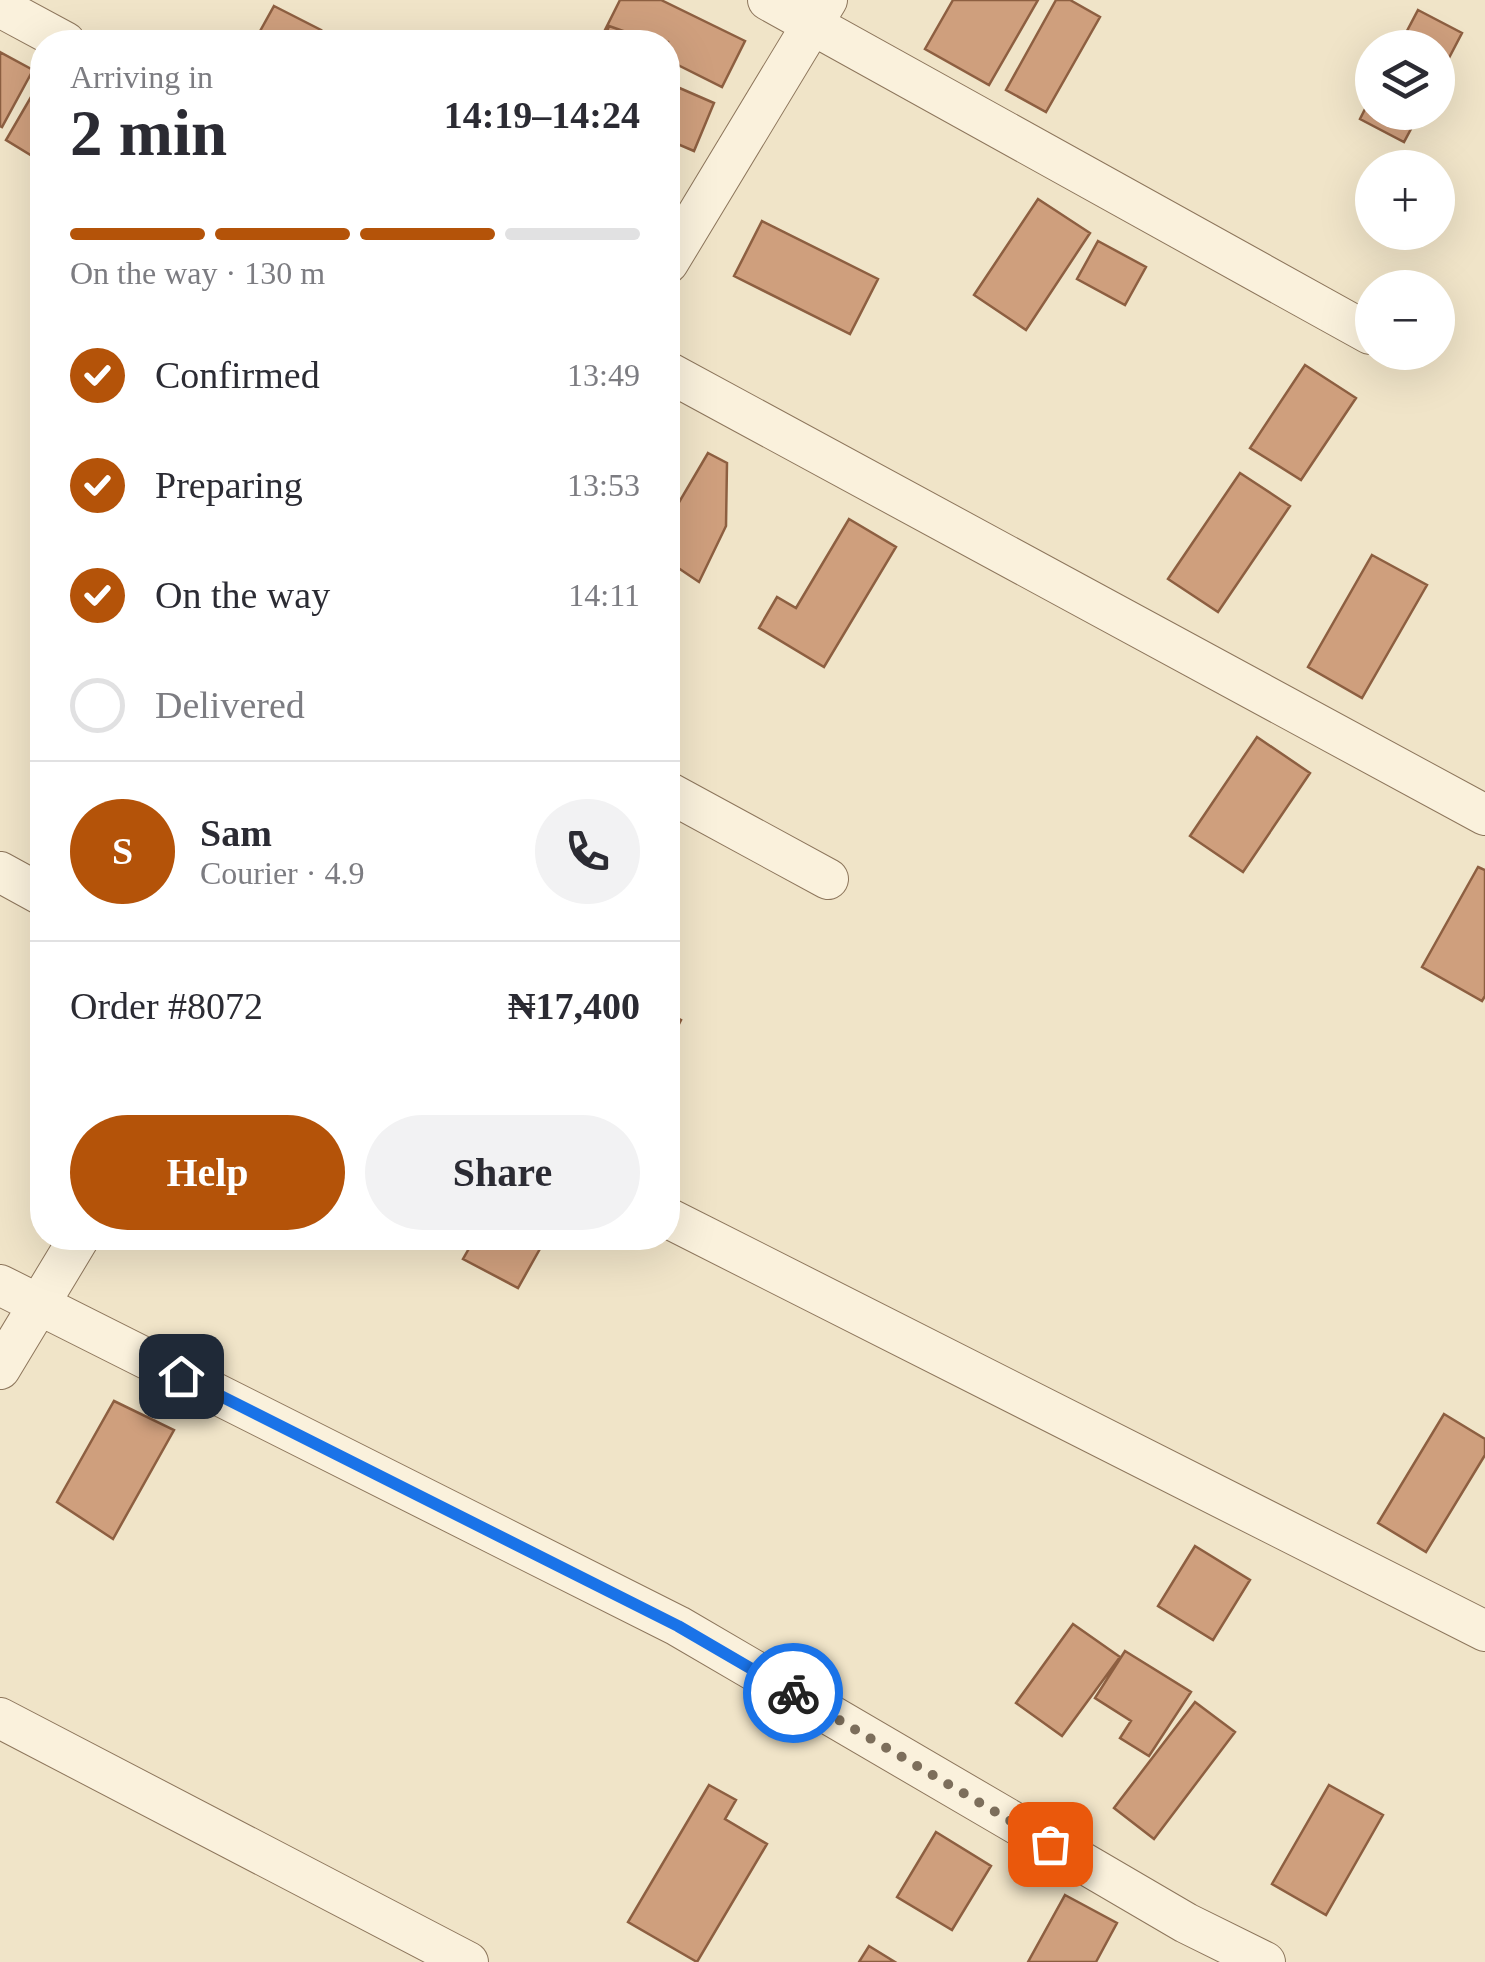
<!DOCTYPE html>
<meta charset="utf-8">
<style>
body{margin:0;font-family:Georgia,serif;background:#f2f2f3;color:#2b2b33;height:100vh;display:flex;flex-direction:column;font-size:38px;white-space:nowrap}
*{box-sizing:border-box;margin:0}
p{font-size:32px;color:#7c7c81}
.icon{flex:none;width:55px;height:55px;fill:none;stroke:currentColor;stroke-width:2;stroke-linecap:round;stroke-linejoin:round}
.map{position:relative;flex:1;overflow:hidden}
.details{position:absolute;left:30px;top:30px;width:650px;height:1220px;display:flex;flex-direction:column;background:#fff;border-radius:40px;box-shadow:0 10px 40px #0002}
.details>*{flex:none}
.fabs{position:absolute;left:1355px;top:30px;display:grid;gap:20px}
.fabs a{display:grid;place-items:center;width:100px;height:100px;border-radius:50%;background:#fff;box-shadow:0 10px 40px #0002;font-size:50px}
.pin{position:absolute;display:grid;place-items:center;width:85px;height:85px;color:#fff;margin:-42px;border-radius:20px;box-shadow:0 5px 15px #0006}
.courier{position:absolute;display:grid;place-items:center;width:100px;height:100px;margin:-50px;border:8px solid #1a73e8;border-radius:50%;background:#fff;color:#222;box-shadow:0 2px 12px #0007}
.head em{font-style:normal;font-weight:800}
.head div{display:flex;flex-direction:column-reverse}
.head{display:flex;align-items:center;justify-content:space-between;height:170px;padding:0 40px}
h1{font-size:65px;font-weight:800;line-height:75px}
.bar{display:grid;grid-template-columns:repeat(4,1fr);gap:15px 10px;align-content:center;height:120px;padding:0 40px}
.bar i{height:12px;border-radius:8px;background:#e1e1e2}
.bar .current{background:#b45309}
.bar p{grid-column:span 4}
.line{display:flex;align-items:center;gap:25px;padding:0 40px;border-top:2px solid #e1e1e2}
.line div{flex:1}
.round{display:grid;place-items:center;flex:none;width:105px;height:105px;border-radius:52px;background:#f2f2f3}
ol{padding:0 40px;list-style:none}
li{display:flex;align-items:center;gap:30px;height:110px}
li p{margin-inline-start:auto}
li .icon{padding:10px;border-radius:50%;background:#b45309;color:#fff;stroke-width:4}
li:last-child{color:#7c7c81}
li i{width:55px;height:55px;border:5px solid #e1e1e2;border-radius:50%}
.action{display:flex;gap:20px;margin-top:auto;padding:20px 40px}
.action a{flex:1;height:115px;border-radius:60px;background:#b45309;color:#fff;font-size:40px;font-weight:800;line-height:115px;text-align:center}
.action a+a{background:#f2f2f3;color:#2b2b33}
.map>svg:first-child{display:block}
</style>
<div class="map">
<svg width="1485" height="1962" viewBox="0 0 1485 1962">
<rect width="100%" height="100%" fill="#f0e4c8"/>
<path fill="#cf9f7d" stroke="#8d5f41" stroke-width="2.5" d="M620 0H661L745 41 722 87 668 60V42H631L605 30Z
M953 0H1038L989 85 925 49Z
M1056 0H1070L1100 17 1046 112 1006 90Z
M274 6 321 30 314 42H254Z
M1418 10 1462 33 1438 79V48H1398Z
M609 26 629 33 626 42H603Z
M0 52 33 70 2 127 0 126Z
M668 83 714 103 694 151 668 140Z
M1372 95V112H1420L1404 142 1360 119Z
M31 97 42 103V162L6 140Z
M1038 199 1090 233 1026 330 974 295Z
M762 221 878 279 850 334 734 276Z
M1098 241 1146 267 1125 305 1077 279Z
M1305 365 1356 398 1301 480 1250 448Z
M708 453 727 463 726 526 699 582 668 561V521Z
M1240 473 1290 506 1218 612 1168 579Z
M849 519 896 547 824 667 759 628 777 597 796 608Z
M1372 555 1427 585 1362 698 1308 667Z
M1257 737 1310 773 1243 872 1190 836Z
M1478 867 1485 870V996L1482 1001 1422 967Z
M668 1013 681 1020 668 1046Z
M475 1238H546L518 1288 463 1259Z
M114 1401 174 1430 113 1539 57 1502Z
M1444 1414 1485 1439V1455L1426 1552 1378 1523Z
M1195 1546 1250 1580 1213 1640 1158 1606Z
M1073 1624 1120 1657 1062 1736 1016 1703Z
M1125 1651 1191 1692 1149 1756 1120 1738 1131 1721 1095 1698Z
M1195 1702 1235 1732 1154 1839 1114 1808Z
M709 1785 736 1800 725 1819 767 1844 697 1962 628 1922Z
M1329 1785 1383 1815 1326 1915 1272 1884Z
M936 1832 991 1866 952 1930 897 1897Z
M1065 1895 1117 1923 1096 1962H1028Z
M869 1946 895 1962H859Z"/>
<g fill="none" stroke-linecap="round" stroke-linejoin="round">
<g stroke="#8d765c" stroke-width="42">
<path id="minor" d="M768 0 1370 334
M0 7 65 42
M668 263 827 0
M668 372 1485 815
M668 792 828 879
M0 872 42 895
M668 1218 1485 1631
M0 1285 678 1626 1186 1923 1265 1962
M0 1369 79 1238
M0 1718 468 1962"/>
</g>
<use href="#minor" stroke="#faf1dc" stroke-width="40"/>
</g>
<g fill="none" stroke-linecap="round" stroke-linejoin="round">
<path stroke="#7c6e5b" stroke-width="10" stroke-dasharray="0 18" d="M793 1693 1050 1844"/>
<path stroke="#1a73e8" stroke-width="12" d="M181 1376 678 1626 793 1693"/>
</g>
</svg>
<div class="fabs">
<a><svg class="icon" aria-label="layers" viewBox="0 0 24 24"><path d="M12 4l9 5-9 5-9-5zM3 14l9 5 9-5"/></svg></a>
<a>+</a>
<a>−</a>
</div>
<div class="pin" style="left:1050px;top:1844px;background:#ea580c"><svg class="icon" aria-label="bag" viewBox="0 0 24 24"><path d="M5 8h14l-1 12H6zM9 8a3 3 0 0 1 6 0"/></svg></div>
<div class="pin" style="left:181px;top:1376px;background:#1f2937"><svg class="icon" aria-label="home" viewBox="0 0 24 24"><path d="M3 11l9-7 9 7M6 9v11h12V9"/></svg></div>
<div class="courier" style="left:793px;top:1693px"><svg class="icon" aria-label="bike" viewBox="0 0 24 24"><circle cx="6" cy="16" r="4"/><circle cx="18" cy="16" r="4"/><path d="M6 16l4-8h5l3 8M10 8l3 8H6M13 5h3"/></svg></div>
<section class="details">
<div class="head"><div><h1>2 min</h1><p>Arriving in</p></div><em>14:19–14:24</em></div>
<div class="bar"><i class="current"></i><i class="current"></i><i class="current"></i><i></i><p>On the way · 130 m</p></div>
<ol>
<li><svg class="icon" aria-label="check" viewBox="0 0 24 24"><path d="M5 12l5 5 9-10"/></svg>Confirmed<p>13:49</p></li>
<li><svg class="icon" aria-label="check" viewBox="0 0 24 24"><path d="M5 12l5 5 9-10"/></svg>Preparing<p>13:53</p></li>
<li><svg class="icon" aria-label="check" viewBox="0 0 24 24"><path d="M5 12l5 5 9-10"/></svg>On the way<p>14:11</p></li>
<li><i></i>Delivered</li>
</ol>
<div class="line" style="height:180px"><b class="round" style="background:#b45309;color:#fff">S</b><div><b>Sam</b><p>Courier · 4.9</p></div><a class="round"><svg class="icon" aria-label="phone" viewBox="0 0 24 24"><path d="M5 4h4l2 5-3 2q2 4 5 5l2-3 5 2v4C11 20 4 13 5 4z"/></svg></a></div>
<div class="line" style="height:130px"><div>Order #8072</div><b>₦17,400</b></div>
<div class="action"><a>Help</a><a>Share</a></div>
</section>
</div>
